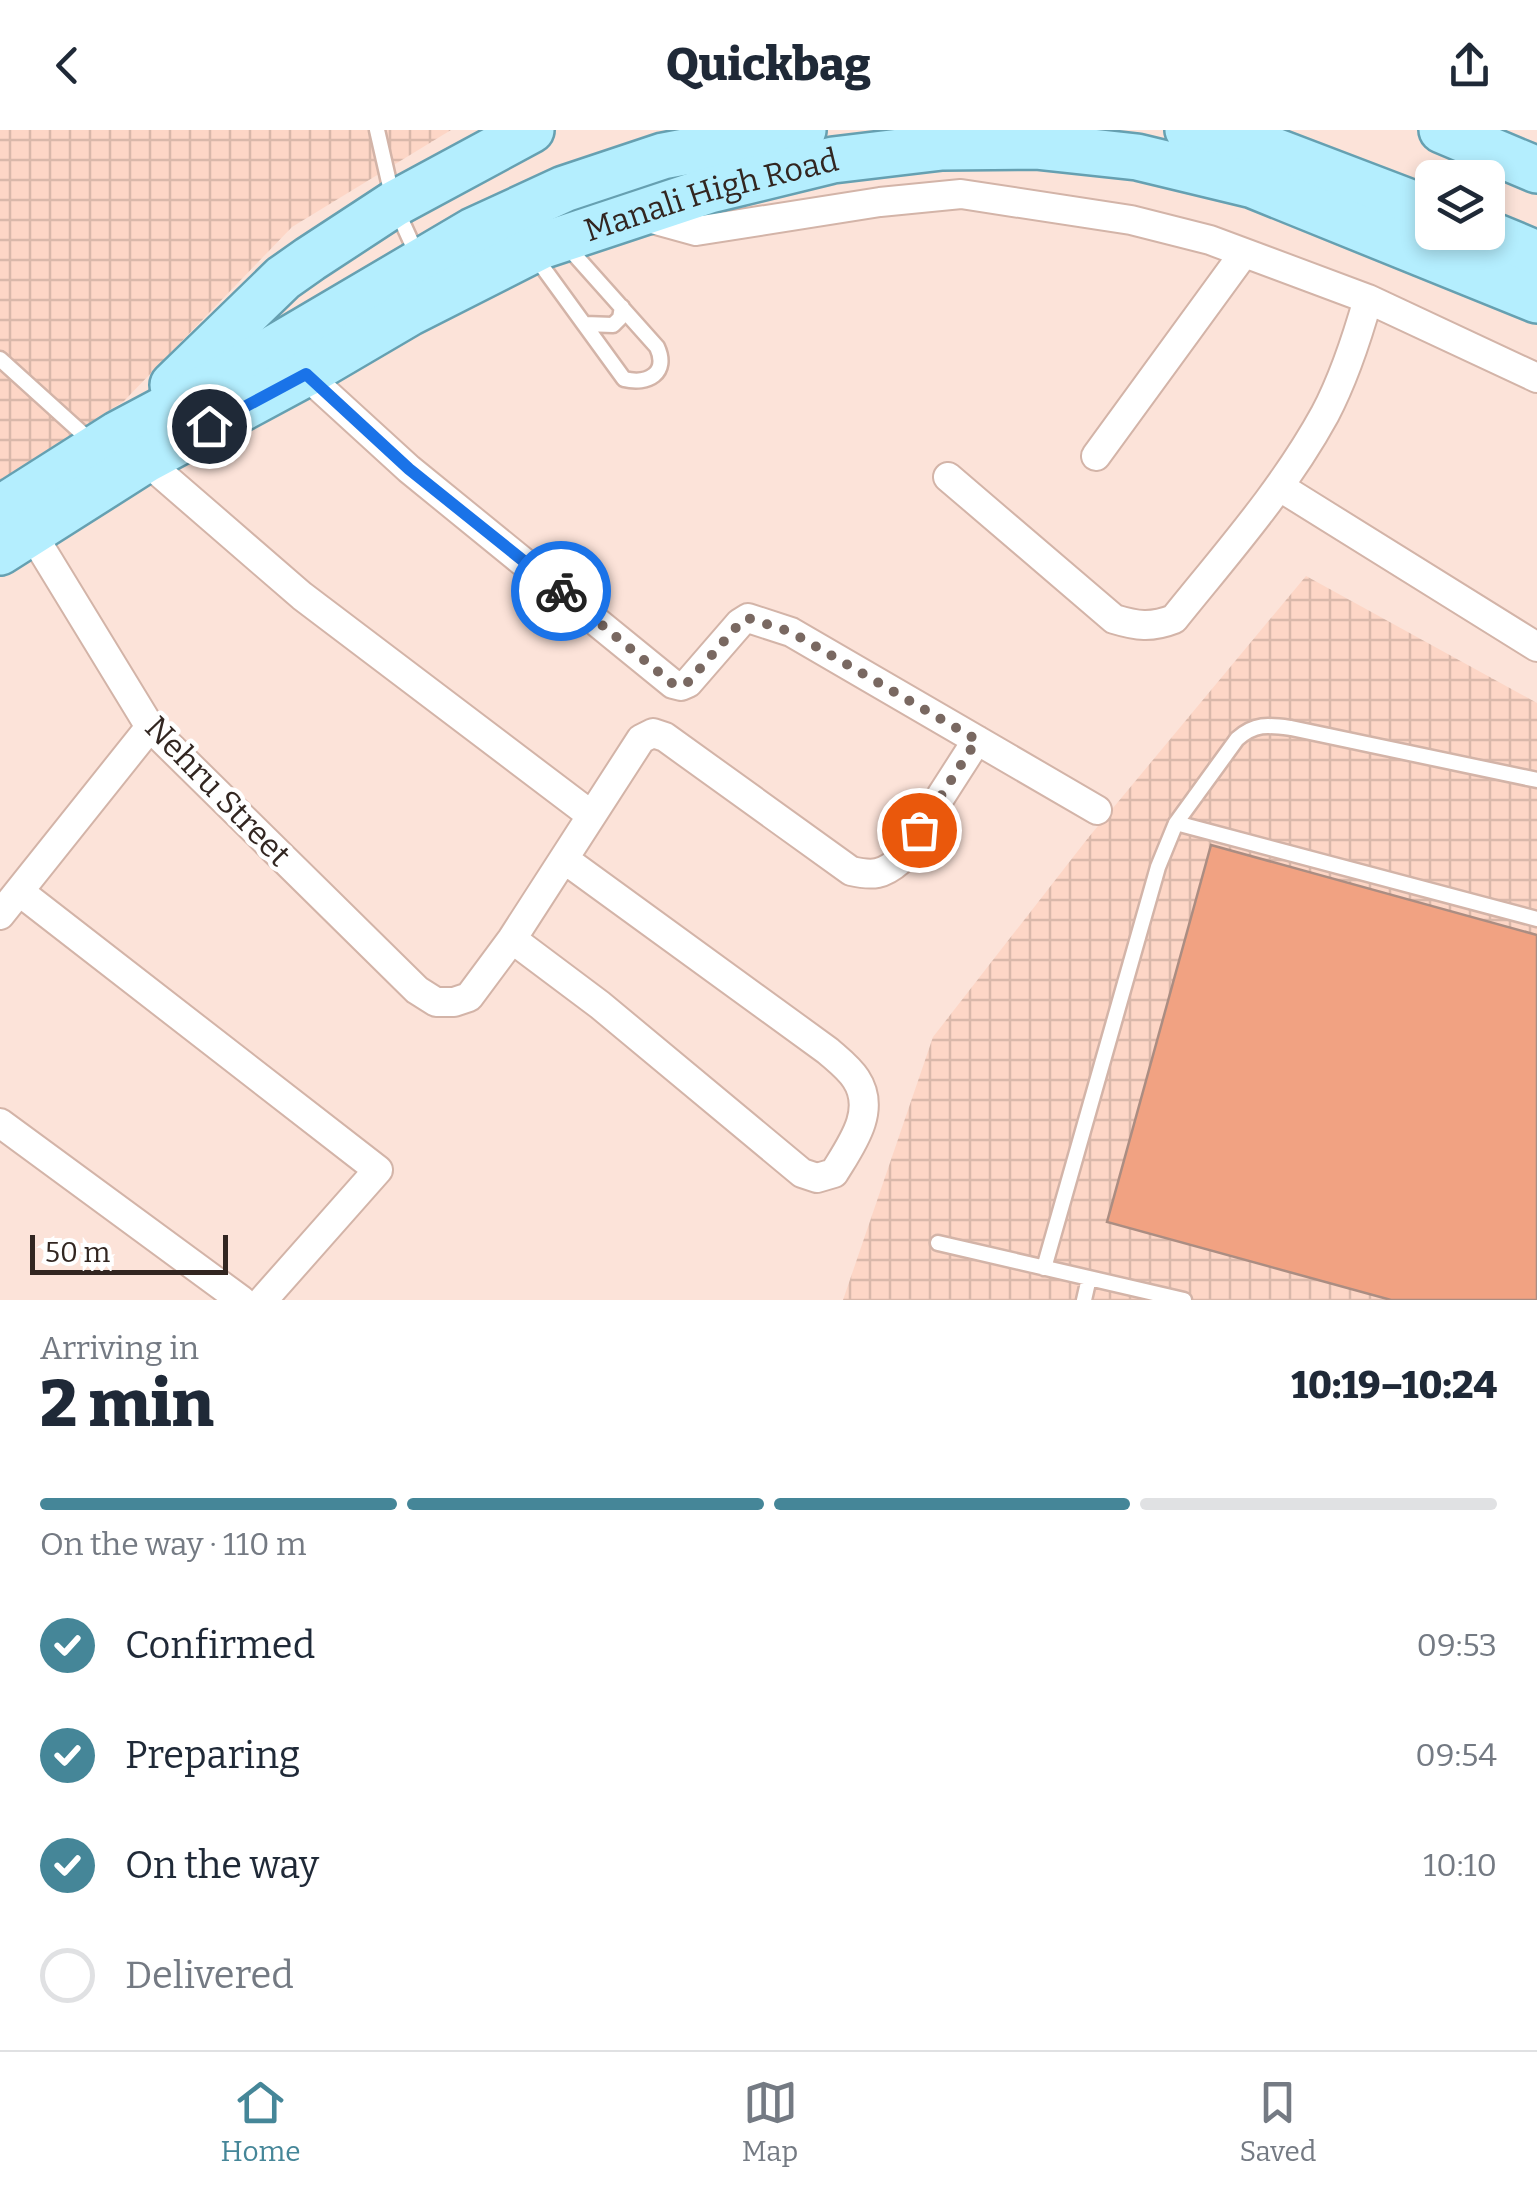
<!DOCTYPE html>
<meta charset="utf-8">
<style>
body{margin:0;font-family:Bitter,serif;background:#f6f6f7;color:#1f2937;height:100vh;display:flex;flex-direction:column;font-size:38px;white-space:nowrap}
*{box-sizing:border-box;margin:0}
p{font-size:32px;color:#747a83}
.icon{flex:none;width:55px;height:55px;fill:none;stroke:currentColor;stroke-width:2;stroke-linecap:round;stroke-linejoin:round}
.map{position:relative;height:1170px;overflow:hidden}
.details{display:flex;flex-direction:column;background:#fff;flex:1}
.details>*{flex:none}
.tools{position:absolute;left:1415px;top:30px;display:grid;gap:20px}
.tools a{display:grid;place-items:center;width:90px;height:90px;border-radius:15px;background:#fff;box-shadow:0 5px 15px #0003;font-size:50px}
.scale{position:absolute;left:30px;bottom:25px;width:198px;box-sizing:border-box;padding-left:10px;border:5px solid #322621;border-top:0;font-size:28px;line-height:35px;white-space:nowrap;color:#322621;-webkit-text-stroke:8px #fff;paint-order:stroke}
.pin{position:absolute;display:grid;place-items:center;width:85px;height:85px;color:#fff;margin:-42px;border:5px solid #fff;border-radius:50%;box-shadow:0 2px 10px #0007}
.courier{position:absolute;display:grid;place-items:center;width:100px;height:100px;margin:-50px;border:8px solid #1a73e8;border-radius:50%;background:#fff;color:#222;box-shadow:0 2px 12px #0007}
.summary em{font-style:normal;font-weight:800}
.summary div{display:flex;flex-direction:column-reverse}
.summary{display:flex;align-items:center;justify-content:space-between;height:170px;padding:0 40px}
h1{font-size:65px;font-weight:800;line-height:75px}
.bar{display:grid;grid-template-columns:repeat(4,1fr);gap:15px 10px;align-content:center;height:120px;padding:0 40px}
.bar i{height:12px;border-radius:8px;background:#e0e1e3}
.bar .active{background:#458698}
.bar p{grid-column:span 4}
ol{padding:0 40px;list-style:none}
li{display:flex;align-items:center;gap:30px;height:110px}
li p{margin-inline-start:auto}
li .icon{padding:10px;border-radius:50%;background:#458698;color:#fff;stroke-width:4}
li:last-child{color:#747a83}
li i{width:55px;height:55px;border:5px solid #e0e1e3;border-radius:50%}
header{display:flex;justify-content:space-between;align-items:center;height:130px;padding:0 40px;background:#fff;font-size:45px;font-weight:800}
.tabs{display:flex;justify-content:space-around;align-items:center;height:140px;border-top:2px solid #e0e1e3;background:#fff;font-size:28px;color:#747a83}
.tabs a{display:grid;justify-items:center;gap:5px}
.tabs .active{color:#458698}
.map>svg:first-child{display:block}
</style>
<header><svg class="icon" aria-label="back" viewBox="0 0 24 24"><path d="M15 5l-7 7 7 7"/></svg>Quickbag<svg class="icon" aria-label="share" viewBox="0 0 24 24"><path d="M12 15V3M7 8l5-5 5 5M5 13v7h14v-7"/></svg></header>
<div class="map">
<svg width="1537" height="1170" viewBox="0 0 1537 1170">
<defs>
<pattern id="industrial-grid" width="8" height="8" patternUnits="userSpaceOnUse" patternTransform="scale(2.5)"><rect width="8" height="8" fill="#fdd6c6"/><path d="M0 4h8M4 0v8" fill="none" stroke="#d9b8aa"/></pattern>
</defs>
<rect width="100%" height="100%" fill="#fce3d9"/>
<path fill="url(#industrial-grid)" d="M0 0H451L292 97 124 271 0 350Z
M1306 446 1537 573V1170H843L933 907 1088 708Z"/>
<path fill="#f1a282" stroke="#ab8d82" stroke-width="2.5" d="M1211 715 1537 805V1170H1391L1107 1092Z"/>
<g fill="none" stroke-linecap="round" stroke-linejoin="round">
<g stroke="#d3b4a8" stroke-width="19">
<path id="lane" d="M377 0 394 74 418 127
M536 128 624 249C648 255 669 243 657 217L565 114
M585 194 613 195 620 188 622 177
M0 229 94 314
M1176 693 1537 789
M938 1113 1184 1170
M1044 1138 1158 737 1176 693 1237 609C1255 593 1268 595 1291 598L1537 650
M1084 1170 1089 1148"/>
</g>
<g stroke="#d3b4a8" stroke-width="32">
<path id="street" d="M638 85 696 101 880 72 961 64 1131 90 1210 110 1368 169 1537 248
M305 244 409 339 673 554 681 556 688 553 740 493 748 488 791 502 1097 680
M1096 326 1244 123
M145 330 302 466 591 685
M948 347 1114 489C1137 496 1151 498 1174 489 1227 423 1284 359 1325 284 1344 248 1357 208 1368 169
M1280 357 1537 517
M31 402 150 597 417 860 436 872H454L469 867 512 809 641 609 653 603 665 607 851 741C873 746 883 745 900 730L977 610
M20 762 378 1040 263 1170
M0 785 150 597
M512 809 600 875 802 1043 817 1048 834 1043C851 1015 877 981 856 949 849 938 837 929 828 921L564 729
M0 993 241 1170"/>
</g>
<g stroke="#66a0b1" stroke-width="50">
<g id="primary">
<path d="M1188 0 1256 14 1432 81"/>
<path d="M1442 0 1537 40"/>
<path d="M1484 102 1537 124"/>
<path d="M173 255 283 148 310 129 394 74 531 0"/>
<path d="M0 379 118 304 227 246 473 101 564 59 663 26 803 0"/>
<path id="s1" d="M0 422 145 330 305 244 409 183 541 116 710 60 833 30 942 17 1035 16 1137 27 1253 55 1537 170"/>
</g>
</g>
<use href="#lane" stroke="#fff" stroke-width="14"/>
<use href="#street" stroke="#fff" stroke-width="28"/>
<use href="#primary" stroke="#b4eefe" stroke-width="45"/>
</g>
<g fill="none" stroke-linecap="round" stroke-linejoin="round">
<path stroke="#796861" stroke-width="10" stroke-dasharray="0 18" d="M561 461 673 554 681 556 688 552 740 493 748 488 791 502 977 610 919 700"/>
<path stroke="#1a73e8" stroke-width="12" d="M209 296 306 244 409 339 561 461"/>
</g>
<g text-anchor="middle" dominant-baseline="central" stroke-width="9" stroke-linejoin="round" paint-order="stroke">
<g font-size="32" fill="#322621" stroke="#fff">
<text stroke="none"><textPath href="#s1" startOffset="800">Manali High Road</textPath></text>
<text transform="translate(218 661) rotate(46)">Nehru Street</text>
</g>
</g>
</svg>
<div class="tools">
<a><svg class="icon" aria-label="layers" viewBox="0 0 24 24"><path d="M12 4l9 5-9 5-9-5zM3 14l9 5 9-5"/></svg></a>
</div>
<div class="scale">50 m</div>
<div class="pin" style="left:919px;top:700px;background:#ea580c"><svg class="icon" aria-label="bag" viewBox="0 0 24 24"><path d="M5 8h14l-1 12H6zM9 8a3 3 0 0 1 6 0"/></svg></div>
<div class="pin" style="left:209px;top:296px;background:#1f2937"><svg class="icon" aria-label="home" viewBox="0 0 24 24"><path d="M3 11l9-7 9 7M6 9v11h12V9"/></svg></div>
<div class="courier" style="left:561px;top:461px"><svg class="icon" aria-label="bike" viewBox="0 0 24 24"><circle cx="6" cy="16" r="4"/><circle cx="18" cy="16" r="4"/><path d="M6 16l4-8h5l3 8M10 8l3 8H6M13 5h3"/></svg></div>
</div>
<section class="details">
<div class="summary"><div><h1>2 min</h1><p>Arriving in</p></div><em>10:19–10:24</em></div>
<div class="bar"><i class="active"></i><i class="active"></i><i class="active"></i><i></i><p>On the way · 110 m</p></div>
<ol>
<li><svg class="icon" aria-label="check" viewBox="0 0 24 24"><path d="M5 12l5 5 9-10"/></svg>Confirmed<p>09:53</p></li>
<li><svg class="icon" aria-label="check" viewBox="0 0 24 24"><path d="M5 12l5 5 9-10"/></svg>Preparing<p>09:54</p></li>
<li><svg class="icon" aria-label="check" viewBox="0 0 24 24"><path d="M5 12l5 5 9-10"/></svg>On the way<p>10:10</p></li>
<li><i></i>Delivered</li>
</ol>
</section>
<nav class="tabs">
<a class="active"><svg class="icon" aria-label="home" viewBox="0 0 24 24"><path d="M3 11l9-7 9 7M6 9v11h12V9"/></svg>Home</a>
<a><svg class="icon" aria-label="map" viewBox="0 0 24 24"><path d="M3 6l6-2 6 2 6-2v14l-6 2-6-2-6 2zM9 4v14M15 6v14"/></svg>Map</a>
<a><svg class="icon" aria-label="saved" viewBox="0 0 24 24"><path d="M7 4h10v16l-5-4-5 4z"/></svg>Saved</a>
</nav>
